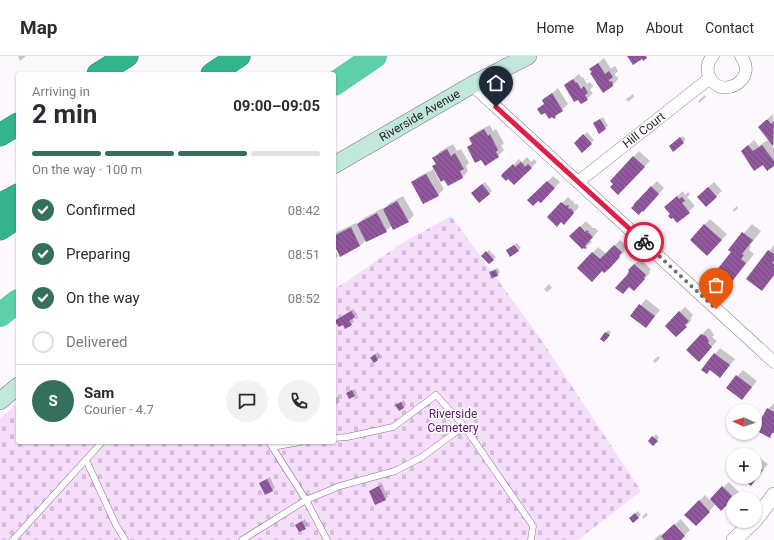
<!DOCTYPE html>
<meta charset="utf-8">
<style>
body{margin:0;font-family:Roboto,sans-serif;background:#f2f2f3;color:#2b2b33;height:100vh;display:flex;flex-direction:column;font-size:15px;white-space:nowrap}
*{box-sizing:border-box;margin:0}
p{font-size:13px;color:#7c7c81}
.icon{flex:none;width:22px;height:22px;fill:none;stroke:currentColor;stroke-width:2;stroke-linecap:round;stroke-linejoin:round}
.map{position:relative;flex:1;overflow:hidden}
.drawer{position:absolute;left:16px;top:16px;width:320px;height:372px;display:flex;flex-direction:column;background:#fff;border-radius:4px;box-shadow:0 1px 3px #0004}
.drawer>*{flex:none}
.needle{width:26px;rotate:273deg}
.controls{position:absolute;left:726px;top:348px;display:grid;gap:8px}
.controls a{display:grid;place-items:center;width:36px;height:36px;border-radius:50%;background:#fff;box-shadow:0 1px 3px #0004;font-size:20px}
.pin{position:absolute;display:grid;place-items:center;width:34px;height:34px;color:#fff;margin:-41px -17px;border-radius:50% 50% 50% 0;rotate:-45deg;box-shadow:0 0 4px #0007}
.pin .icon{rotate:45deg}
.courier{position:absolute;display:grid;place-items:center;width:40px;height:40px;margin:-20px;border:3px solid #e11d48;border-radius:50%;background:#fff;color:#222;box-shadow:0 1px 5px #0007}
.summary em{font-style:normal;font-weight:700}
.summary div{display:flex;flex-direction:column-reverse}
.summary{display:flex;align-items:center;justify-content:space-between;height:68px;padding:0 16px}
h1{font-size:26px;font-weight:700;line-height:30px}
.bar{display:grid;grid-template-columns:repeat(4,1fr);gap:6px 4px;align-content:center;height:48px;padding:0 16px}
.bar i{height:5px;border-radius:3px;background:#e1e1e2}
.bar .selected{background:#35705b}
.bar p{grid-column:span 4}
.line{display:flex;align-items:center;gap:10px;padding:0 16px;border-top:1px solid #e1e1e2}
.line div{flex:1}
.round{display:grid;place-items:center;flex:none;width:42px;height:42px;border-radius:21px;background:#f2f2f3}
ol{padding:0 16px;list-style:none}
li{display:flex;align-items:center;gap:12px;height:44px}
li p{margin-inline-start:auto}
li .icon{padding:4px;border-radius:50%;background:#35705b;color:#fff;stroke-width:4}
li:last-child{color:#7c7c81}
li i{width:22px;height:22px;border:2px solid #e1e1e2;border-radius:50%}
header{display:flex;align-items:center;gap:24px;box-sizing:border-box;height:56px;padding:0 20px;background:#fff;border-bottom:1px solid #e1e1e2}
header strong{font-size:19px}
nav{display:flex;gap:22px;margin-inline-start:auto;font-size:14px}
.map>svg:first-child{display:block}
</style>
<header>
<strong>Map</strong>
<nav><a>Home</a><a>Map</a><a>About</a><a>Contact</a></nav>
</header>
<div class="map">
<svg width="774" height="484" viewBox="0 0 774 484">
<defs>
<pattern id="cemetery-stones" width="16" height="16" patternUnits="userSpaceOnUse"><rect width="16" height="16" fill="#f7ddfc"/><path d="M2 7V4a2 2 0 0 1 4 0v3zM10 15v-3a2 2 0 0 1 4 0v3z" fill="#d4bdd8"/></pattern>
<pattern id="building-back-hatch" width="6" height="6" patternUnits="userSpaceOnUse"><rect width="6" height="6" fill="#91589d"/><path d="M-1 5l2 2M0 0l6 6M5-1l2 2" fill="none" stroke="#764880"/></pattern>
</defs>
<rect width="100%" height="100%" fill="#fcf8fd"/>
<path fill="url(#cemetery-stones)" d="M451 160 538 279 641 435 578 484H0V363L18 346V386H334V233L346 226 402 187Z"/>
<path fill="#0003" d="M19 0H26L20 5 18 1Z
M604 2 611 13 615 10 618 15 615 18 616 21 618 20V23L613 29 593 16 591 13Z
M579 18 582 22 583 21 587 28 590 26 593 30 590 34 593 37 587 43 566 29Z
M558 32 568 48 555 60 538 53 545 47 544 44Z
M633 38 634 41 628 46 626 43Z
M705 39 706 41 699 47 698 45Z
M773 58 774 88 772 90 774 92V109L768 113 748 90 754 84 759 90 769 83 765 65Z
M603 61 608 70 605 72 594 67Z
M490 69 493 75 496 73 504 87 501 90 504 94 498 100 481 102 468 92 473 87 470 82 476 76Z
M587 76 594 84 582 95 575 87Z
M683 80 686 84 683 86 673 88Z
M453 88 457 95 461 93 469 107 466 110 468 115 463 121 448 129 445 123 435 114 434 115 444 133 438 139 412 126 418 121 434 113 433 110 437 107 434 102 439 96Z
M639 95 650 105 618 137 614 128 611 125Z
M527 101 531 106 534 103 537 106 514 128 508 122 503 120 519 103 522 106Z
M553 120 560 126 547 140 538 143 529 144Z
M657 125 664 132 649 149 642 154 635 148Z
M485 126 492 135 480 145 475 134Z
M714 126 722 135 706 149 704 135Z
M683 135 685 139 688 136 690 138 687 141 695 150 677 165 665 151Z
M403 140 414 159 408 165 394 173 392 169 386 175 366 184 360 190 341 199 334 186V180L337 176 356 167 357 168 364 162 383 152V154L390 147Z
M568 141 572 145 574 144 573 146 576 149 577 147 579 151 569 162 561 165 549 161Z
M737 150 738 152 734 156 733 154Z
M710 163 727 178 707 199 691 184Z
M586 165 592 171 594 170 591 172H595L598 175 590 184 592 186 585 192 571 180Z
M752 168 761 175 750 189 751 190 749 194 754 198 735 222 727 231 733 196 730 193Z
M620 184 627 190 624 194 625 195 615 205 602 214 579 212 598 191 606 198Z
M517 187 521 192 518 195 510 192Z
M774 189V220L762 233 747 222Z
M334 192 338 200 334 204Z
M489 194 496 201 489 207 483 200Z
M640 203 651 213 649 216 650 217 640 228 629 214Z
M498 212 500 216 498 219 492 221 490 216 492 214Z
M549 228 552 232 547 236 544 233Z
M646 243 660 254 646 271 632 259Z
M685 251 693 259 690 263 692 264 676 280 666 270Z
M353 253 357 258 352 262 354 266 351 268 336 265Z
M708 272 710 273 714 279 712 281 717 285 699 304 687 294Z
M608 274 611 276 607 283H601Z
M720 292 735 303 720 321 711 313 715 298Z
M378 296 380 301 374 306V299Z
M658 300 660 302 655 307 653 305Z
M743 314 757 325 742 343 727 332Z
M355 333 357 337 354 339 350 335Z
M338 341 340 346 334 350V342Z
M404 344 406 349 404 352 397 349Z
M774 347V376L769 380 768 353Z
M656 378 659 382 656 386 653 381Z
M754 398 768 408 751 429 741 421H755V399H753Z
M270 421 275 432 273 434 260 427Z
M729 426 739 436 728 449 716 448 696 469 685 459 705 439 710 444Z
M382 428 388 441 385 443 370 435Z
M638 455 641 459 634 465 633 459Z
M646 457 648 459 643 463 642 461Z
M305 463 308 469 300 475 297 469Z
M681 463 690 474 679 484H654L660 478 662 480Z"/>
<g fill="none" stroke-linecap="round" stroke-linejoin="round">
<path stroke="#5dd0a7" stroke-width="24" d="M334 28 375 0
M0 259 18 245"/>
</g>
<path fill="url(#building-back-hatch)" d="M627 0H646L647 2 643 5 642 3 633 9Z
M598 7 605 18 609 15 613 21 609 24 610 26 612 25 613 30 603 37 590 17 592 16 589 13Z
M573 23 576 27 577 26 581 33 584 30 588 37 585 39 588 44 581 48 578 44 574 46 564 29Z
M552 37 563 55 555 60 556 61 554 63 552 61 549 63 545 57 541 59 537 53 544 48 542 44Z
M600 63 606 73 599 78 593 67Z
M766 64H768L771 68 774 65 773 90 758 71Z
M484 73 488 80 490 78 498 94 496 96 499 101 485 110 481 104 475 107 467 91 472 88 469 82Z
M583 78 592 88 582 97 574 87Z
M680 81 684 87 673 96 669 90Z
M748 89 753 95 762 89 774 105V110L767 115 763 109 754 115 741 95Z
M447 93 451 100 455 97 464 113 460 115 463 122 448 130 444 124 441 126 432 110 436 108 432 102Z
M633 100 645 111 618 139 610 131 613 128 610 125Z
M521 106 525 111 528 108 532 112 514 129 508 123 506 125 501 120 503 117 513 108 515 111Z
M426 118 439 140 423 148 411 126Z
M547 125 555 132 541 147 538 145 533 150 527 144Z
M482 128 490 138 479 147 471 137Z
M651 130 659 138 643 156 642 155 639 159 631 152 634 149V148Z
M708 131 717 141 706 151 697 141Z
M677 140 679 143 682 141 685 145 682 147 690 157 677 167 673 162 671 163 668 160 670 158 664 151Z
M397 145 409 166 393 174 383 153Z
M561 146 566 150 568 149 569 150 568 152 570 153 571 152 574 157 564 169 561 166 557 171 547 161Z
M377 157 387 176 366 186 357 168Z
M704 168 722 184 707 200 690 184Z
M580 170 585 176 587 174 589 176 587 177H589L593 181 585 190 587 192 585 193 584 192 582 193 569 180Z
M351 171 360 190 340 201 334 188V180Z
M742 176 753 184 742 198 744 199 741 203 746 207 727 232 721 227 719 231 713 227 716 223 712 220 731 196 728 194Z
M514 189 519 195 510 201 506 194Z
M614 189 622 196 619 200 620 201 610 212 604 217 602 215 592 226 577 212 592 196 600 203Z
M768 194 774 198V205L772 207 774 208V219L762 235 746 223Z
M486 195 494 204 489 208 481 200Z
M634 208 646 219 644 222 645 223 634 235 629 231 623 238 615 232 627 219 629 215 628 214Z
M496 214 498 220 492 222 489 216Z
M639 248 655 260 646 272 630 260Z
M351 255 355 261 349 265 352 269 345 273 343 269 339 271 334 265Z
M679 255 689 265 685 269 687 271 676 281 665 270Z
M605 276 610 279 604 286 600 283Z
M701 278 706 280 709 285 708 287 712 291 699 306 686 294Z
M714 297 730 309 720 322 710 314 707 318 701 314Z
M375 298 378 304 374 307 370 302Z
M736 319 752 331 742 344 726 332Z
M352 334 355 340 349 343 346 337Z
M401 346 404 352 399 355 395 349Z
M767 352 774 356V377H772L770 382 755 374Z
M652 380 658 385 653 390 648 385Z
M755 408 763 414 751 430 739 421H755Z
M267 423 273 435 265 439 259 427Z
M379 430 386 444 375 449 369 435Z
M722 430 734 442 729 447 730 448 728 450 727 449 721 455 710 443Z
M699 444 710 456 696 470 684 459Z
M635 457 639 462 633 467 629 462Z
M302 465 306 473 299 476 295 469Z
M674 468 685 480 681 484H664L661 480Z"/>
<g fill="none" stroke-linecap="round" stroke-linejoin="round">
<g stroke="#857489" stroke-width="7">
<path id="service" d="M464 370 533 470 531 484
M272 391 300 386
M86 404 116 469 125 484
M13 484 102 386
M242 484 306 444 269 386
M327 484 306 444 340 430 395 415 422 401 464 370 436 339 393 371 347 381 334 382"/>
</g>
<g stroke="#857489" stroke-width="13">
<g id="minor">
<path d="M713 0C708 5 707 11 708 17 717 47 760 25 741 0"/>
<path d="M472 29 774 306"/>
<path id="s1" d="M578 126 710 22"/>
</g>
</g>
<g stroke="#857489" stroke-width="16">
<path id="tertiary" d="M755 464 774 439
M734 484 754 465"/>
</g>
<g stroke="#857489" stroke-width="18">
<g id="secondary">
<path id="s2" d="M334 109 472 29 528 0"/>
<path d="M0 345 18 330"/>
</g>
</g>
<g stroke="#308169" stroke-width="23">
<path id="motorway" d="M98 18 127 0
M212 18 239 0
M0 79 18 68
M0 149 18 139
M0 173 18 161"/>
</g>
<use href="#service" stroke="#fff" stroke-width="6"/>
<use href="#minor" stroke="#fff" stroke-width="12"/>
<use href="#tertiary" stroke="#fff" stroke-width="15"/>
<use href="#secondary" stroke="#c2e8dc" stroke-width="17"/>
<use href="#motorway" stroke="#33b48b" stroke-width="22"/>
</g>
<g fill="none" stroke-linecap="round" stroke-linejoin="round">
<path stroke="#736d74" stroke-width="4" stroke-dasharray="0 7.2" d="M644 186 716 253"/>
<path stroke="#e11d48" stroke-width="5" d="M496 51 644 186"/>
</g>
<g text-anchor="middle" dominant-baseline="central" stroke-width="3" stroke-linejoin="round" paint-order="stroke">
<g font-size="12" fill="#29222a" stroke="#fff">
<text stroke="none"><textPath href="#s2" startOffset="99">Riverside Avenue</textPath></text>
<text stroke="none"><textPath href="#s1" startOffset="84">Hill Court</textPath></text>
</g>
<g font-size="12" fill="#5e146c" stroke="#fff">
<text x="453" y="358">Riverside<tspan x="453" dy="14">Cemetery</tspan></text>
</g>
</g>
</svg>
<div class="controls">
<a><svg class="needle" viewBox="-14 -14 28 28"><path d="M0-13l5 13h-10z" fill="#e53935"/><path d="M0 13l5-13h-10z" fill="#7c7c81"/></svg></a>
<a>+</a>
<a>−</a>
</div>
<div class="pin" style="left:716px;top:253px;background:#ea580c"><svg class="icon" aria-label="bag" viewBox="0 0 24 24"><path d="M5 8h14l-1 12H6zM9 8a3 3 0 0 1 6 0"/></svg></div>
<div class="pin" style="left:496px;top:51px;background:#1f2937"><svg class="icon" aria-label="home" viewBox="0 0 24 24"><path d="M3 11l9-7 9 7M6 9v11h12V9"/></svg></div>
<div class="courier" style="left:644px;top:186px"><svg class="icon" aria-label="bike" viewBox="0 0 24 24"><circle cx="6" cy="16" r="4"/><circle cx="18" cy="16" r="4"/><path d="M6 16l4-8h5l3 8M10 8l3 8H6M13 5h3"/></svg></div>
<section class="drawer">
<div class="summary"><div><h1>2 min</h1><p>Arriving in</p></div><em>09:00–09:05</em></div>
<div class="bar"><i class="selected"></i><i class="selected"></i><i class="selected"></i><i></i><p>On the way · 100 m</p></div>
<ol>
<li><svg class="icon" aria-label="check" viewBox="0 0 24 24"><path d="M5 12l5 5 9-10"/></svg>Confirmed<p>08:42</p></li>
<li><svg class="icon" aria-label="check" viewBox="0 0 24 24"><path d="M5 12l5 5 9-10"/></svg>Preparing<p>08:51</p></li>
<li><svg class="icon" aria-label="check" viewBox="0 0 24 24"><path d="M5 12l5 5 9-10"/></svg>On the way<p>08:52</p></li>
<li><i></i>Delivered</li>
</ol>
<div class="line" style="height:72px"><b class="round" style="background:#35705b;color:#fff">S</b><div><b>Sam</b><p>Courier · 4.7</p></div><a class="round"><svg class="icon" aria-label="chat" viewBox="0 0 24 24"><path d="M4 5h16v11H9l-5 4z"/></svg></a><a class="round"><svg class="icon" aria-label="phone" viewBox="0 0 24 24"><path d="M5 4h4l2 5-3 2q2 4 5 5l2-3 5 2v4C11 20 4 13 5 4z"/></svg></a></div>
</section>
</div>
